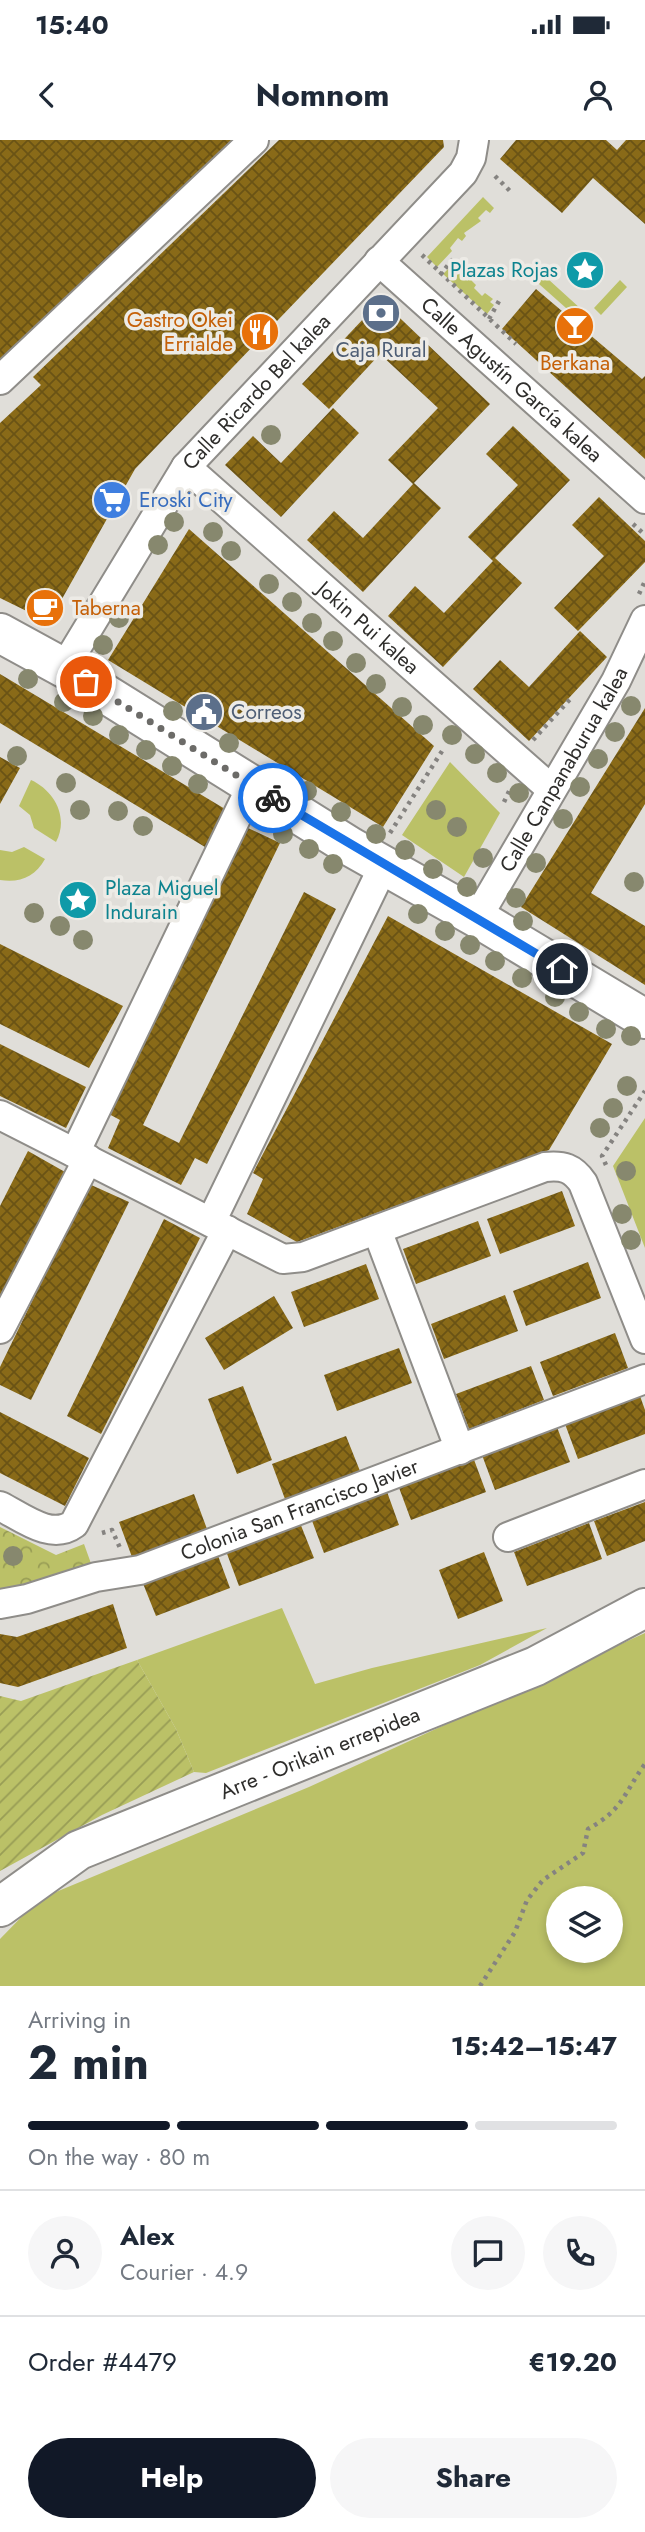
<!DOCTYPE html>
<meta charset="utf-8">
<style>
body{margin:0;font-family:Jost,sans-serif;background:#f6f6f7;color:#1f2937;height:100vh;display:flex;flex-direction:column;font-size:26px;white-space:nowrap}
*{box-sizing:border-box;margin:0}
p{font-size:23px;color:#747a83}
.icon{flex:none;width:38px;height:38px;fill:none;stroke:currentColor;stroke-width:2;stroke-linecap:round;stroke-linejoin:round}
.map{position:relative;height:1846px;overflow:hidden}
.details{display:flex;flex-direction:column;background:#fff;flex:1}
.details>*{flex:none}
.tools{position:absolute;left:546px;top:1746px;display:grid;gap:14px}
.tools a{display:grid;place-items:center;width:77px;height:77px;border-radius:50%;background:#fff;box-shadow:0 4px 10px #0003;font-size:35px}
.pin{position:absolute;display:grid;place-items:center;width:60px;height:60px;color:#fff;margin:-30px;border:4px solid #fff;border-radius:50%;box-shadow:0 2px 7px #0007}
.courier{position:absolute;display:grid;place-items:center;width:70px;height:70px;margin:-35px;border:5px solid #1a73e8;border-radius:50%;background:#fff;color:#222;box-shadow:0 2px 9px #0007}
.summary em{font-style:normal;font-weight:700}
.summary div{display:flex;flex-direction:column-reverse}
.summary{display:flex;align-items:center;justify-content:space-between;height:119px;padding:0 28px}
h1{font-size:46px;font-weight:700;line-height:52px}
.bar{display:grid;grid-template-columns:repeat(4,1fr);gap:10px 7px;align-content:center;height:84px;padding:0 28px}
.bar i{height:9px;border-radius:5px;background:#e0e1e3}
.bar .on{background:#111827}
.bar p{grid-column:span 4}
.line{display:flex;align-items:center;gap:18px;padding:0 28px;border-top:2px solid #e0e1e3}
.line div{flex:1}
.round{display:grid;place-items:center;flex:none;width:74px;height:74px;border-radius:37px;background:#f6f6f7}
.action{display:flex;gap:14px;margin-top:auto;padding:14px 28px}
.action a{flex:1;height:80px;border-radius:42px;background:#111827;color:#fff;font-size:28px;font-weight:700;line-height:80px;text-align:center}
.action a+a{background:#f6f6f7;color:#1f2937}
.status{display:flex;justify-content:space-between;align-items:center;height:49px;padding:0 35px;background:#fff;direction:ltr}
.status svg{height:19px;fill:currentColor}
header{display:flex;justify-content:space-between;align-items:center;height:91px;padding:0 28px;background:#fff;font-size:32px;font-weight:700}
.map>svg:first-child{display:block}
</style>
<div class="status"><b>15:40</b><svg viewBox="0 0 49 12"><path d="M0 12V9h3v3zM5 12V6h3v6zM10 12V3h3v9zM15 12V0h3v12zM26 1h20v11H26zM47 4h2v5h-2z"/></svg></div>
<header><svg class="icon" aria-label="back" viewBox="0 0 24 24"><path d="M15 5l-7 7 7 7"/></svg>Nomnom<svg class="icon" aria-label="person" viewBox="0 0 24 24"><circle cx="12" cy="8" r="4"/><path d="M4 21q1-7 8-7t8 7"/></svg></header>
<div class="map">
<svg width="645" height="1846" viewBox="0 0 645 1846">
<defs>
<pattern id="park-crowns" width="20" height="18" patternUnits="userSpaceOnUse" patternTransform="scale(1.75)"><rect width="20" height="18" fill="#bbc167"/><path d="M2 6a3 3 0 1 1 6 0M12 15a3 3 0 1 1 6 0" fill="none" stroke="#989d55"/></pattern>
<pattern id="garden-furrows" width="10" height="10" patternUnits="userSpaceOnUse" patternTransform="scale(1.75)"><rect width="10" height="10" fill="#bbc167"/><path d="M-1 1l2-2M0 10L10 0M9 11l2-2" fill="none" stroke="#989d55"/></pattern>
<pattern id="building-cross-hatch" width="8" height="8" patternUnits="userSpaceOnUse" patternTransform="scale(1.75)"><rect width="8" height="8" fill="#896a18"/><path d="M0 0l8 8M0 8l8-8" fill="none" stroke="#6a5315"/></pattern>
</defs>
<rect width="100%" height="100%" fill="#e0ded9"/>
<path fill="#bbc167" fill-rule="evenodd" d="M483 57 494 68 490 73 486 70 478 78 481 81 464 93 466 96 462 101 458 98 450 108 452 111 437 127 427 117Z
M453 124 467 141 470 139 476 145 474 148 482 156 485 153 493 159 490 162 494 165 487 174 443 134Z
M537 129 581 169 575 176 530 136Z
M620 140 627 147 601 175 594 168Z
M450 622 500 673 464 737 402 695Z
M31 640C55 651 69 678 56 702L34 688 30 675 19 666Z
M24 707 45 719C35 737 20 743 0 740V710L12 712Z
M645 978V1108L613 1026Z
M282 1468 315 1544 372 1528 547 1488 480 1525 206 1633 194 1632 176 1589 137 1520Z
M645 1493V1846H0V1799L39 1759 309 1647ZM558 1759H611V1811H558Z"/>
<path fill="url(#park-crowns)" d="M0 1387 56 1415 84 1404 93 1429 0 1456Z"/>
<path fill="url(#garden-furrows)" d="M137 1520 176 1589 194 1632 102 1675 0 1731V1556L21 1561Z"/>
<path fill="url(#building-cross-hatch)" d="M0 0H233L15 208 0 230Z
M279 0H443L444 7 135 329 49 482 0 458V283L41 245 33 237Z
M516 0H606L617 10 626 0H645V84L593 38 562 73 500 19Z
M536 149 642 239 645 236V319L502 189Z
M381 160 490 264 413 344 388 320 438 268 380 214 329 269 302 244Z
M333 268 359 293 281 377 225 325 253 296 281 323Z
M513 286 570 340 495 418 522 443 443 527 388 476 415 446 444 473 493 421 468 397 518 345 486 314Z
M414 343 441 368 363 452 307 400 334 371 363 398Z
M599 357 645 401V422L578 491 554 468 604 416 572 385Z
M189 389 434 606 383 687 108 520Z
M580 491 607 517 529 601 473 549 500 520 529 547Z
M0 534 225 669 205 707 0 583Z
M645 568V664L591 753 645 786V845L521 767Z
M0 617 20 628 0 664Z
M248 688 280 703 143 985 179 1003 304 752 336 769 207 1024 195 1018 181 1045 108 1008 120 980 107 973Z
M388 776 612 904 549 1010 297 1102 247 1074 263 1039 253 1033Z
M0 804 123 866 89 928 0 884Z
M0 904 86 947 66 988 0 956Z
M28 1011 65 1032 0 1161V1066Z
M89 1044 129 1062 31 1260 0 1245V1227Z
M562 1051 575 1086 500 1114 487 1079Z
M164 1079 200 1098 101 1294 67 1276Z
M478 1081 491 1116 416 1144 403 1109Z
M588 1122 601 1158 526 1186 513 1151Z
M366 1124 379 1159 304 1187 291 1152Z
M505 1155 518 1191 444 1219 431 1184Z
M274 1156 293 1188 224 1230 205 1198Z
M615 1193 628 1228 553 1256 540 1222Z
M399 1208 412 1243 337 1271 324 1235Z
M531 1226 544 1260 469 1289 456 1254Z
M243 1246 272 1320 237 1334 208 1259Z
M640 1256 645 1270V1294L578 1319 565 1284Z
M0 1272 89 1318 65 1366 0 1333Z
M557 1287 570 1322 495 1350 482 1315Z
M346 1296 360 1331 285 1359 272 1324Z
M473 1317 486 1352 411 1380 398 1345Z
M386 1349 399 1385 324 1413 311 1378Z
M194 1354 207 1389 132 1417 119 1382Z
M645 1362V1401L607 1416 594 1381Z
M300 1383 314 1418 239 1446 226 1411Z
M589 1383 602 1419 527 1446 514 1412Z
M484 1412 503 1461 458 1479 439 1430Z
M217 1413 230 1448 156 1476 142 1441Z
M113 1464 127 1508 18 1547 0 1543V1494L17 1497Z"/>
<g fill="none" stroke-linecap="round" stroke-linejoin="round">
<g stroke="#8f8d89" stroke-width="32">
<g id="street">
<path id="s1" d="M379 121 645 359"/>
<path d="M0 240 254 0"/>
<path id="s2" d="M186 327 551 649"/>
<path id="s3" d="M64 528 186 327 463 33 471 18 474 0"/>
<path id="s4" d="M477 778 616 541 645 480"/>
<path d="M0 975 283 1119 303 1117 545 1027C563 1025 573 1028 583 1043L645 1199"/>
<path d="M75 1013 252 645"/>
<path d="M211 1082 384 725"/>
<path d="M377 1090 460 1310"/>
<path d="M0 1189 88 1019"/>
<path d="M0 1366C22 1377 51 1401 74 1384L227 1090"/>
<path d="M508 1397 645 1344"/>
<path id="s5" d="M0 1464 27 1459 96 1437 140 1430 645 1239"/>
</g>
</g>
<g stroke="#8f8d89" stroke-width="42">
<g id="secondary">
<path d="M0 493 64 528 351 707 477 778 645 879"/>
<path id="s6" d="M0 1767 79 1710 536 1526 645 1468"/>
</g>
</g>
<path stroke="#858380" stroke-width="4.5" stroke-dasharray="3.5 5" stroke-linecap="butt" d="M495 36 513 54
M422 115 516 204
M440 135 453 119
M489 179 499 161
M633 384 645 395
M639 454 645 441
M533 600 572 557
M504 662 511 647
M390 693 444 608
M606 1025 602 1016 645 951
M102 1393 112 1390 120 1408
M480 1846 515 1792 527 1760 543 1740 583 1713 588 1689C624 1669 623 1654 645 1624"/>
<use href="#street" stroke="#fff" stroke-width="28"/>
<use href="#secondary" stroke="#fff" stroke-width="38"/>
</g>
<g fill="#87886e">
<circle cx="271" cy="295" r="10"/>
<circle cx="174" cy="382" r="10"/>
<circle cx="213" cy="392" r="10"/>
<circle cx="158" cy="405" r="10"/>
<circle cx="231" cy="411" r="10"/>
<circle cx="269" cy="444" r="10"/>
<circle cx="292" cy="462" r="10"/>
<circle cx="119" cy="478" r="10"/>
<circle cx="312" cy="483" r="10"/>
<circle cx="333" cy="501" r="10"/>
<circle cx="103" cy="505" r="10"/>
<circle cx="356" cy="523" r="10"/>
<circle cx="28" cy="539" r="10"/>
<circle cx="376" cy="544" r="10"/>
<circle cx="64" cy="562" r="10"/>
<circle cx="631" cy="566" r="10"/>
<circle cx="402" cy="567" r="10"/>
<circle cx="173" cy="571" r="10"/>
<circle cx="93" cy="576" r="10"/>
<circle cx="423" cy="585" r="10"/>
<circle cx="615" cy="592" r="10"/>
<circle cx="119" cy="595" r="10"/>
<circle cx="452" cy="595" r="10"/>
<circle cx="229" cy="603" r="10"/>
<circle cx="146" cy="610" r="10"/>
<circle cx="475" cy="614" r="10"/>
<circle cx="17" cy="616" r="10"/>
<circle cx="598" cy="619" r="10"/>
<circle cx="172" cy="626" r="10"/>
<circle cx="497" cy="633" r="10"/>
<circle cx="277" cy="635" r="10"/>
<circle cx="66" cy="643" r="10"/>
<circle cx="198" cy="644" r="10"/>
<circle cx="580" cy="647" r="10"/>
<circle cx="307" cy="651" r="10"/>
<circle cx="519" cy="653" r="10"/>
<circle cx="80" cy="670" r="10"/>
<circle cx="436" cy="670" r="10"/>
<circle cx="118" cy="671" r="10"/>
<circle cx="341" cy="672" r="10"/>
<circle cx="563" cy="679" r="10"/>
<circle cx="143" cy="686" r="10"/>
<circle cx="457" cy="687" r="10"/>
<circle cx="283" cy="694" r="10"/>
<circle cx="376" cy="694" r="10"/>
<circle cx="309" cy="709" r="10"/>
<circle cx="405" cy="710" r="10"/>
<circle cx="483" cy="718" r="10"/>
<circle cx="536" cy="723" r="10"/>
<circle cx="333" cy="724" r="10"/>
<circle cx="433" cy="729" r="10"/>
<circle cx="634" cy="742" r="10"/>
<circle cx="467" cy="747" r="10"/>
<circle cx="516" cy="758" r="10"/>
<circle cx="34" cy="773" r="10"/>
<circle cx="418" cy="774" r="10"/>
<circle cx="523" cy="781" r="10"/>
<circle cx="60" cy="786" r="10"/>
<circle cx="445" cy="791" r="10"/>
<circle cx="83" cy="800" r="10"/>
<circle cx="470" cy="805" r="10"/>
<circle cx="495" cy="821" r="10"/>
<circle cx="522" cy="838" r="10"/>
<circle cx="555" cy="857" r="10"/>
<circle cx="579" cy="872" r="10"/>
<circle cx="606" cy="889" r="10"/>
<circle cx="631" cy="896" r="10"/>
<circle cx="627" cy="946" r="10"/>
<circle cx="613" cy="968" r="10"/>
<circle cx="600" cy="988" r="10"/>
<circle cx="626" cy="1031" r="10"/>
<circle cx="622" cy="1074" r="10"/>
<circle cx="631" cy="1100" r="10"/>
<circle cx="13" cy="1416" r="10"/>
</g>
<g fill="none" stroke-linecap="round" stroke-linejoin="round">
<path stroke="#6c6b68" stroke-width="7" stroke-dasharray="0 12.6" d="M86 542 273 658"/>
<path stroke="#1a73e8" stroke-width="9" d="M273 658 562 829"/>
</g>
<defs>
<g id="sight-disc" transform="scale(2.0125)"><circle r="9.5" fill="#0f9aa8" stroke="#edebe6"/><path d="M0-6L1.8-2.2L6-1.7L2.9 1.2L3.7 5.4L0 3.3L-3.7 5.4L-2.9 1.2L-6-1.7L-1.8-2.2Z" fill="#fff"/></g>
<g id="bank-disc" transform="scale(2.0125)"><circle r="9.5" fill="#5c6f8a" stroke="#edebe6"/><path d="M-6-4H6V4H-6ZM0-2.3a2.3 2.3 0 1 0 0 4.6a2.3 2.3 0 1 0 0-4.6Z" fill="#fff"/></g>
<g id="bar-disc" transform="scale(2.0125)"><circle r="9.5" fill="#e8710a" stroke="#edebe6"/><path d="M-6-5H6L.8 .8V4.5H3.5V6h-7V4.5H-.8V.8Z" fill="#fff"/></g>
<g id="restaurant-disc" transform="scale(2.0125)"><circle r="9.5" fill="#e8710a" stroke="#edebe6"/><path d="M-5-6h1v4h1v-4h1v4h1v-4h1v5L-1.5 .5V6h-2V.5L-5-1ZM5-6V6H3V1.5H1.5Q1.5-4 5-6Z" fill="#fff"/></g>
<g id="supermarket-disc" transform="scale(2.0125)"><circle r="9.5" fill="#3f7fe0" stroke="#edebe6"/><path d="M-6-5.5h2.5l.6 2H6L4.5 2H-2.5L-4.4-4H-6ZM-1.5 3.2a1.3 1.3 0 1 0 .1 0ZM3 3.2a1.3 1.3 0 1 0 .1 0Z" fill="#fff"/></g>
<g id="cafe-disc" transform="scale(2.0125)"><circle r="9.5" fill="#e8710a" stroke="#edebe6"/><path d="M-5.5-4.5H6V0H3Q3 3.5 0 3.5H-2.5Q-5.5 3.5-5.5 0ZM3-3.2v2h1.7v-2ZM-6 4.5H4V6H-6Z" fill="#fff"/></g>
<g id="civic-disc" transform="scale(2.0125)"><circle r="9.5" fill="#5c6f8a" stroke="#edebe6"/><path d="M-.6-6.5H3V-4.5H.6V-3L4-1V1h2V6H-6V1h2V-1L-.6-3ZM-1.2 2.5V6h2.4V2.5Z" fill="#fff"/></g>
</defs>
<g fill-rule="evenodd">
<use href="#sight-disc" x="585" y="130"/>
<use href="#bank-disc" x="381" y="173"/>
<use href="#bar-disc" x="575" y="186"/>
<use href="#restaurant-disc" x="260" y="192"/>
<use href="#supermarket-disc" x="112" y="360"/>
<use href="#cafe-disc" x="45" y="468"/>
<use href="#civic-disc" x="204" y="572"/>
<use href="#sight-disc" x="78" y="760"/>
</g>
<g text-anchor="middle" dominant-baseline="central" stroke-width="7" stroke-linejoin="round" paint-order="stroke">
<g font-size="21" fill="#0d838f" stroke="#edebe6" text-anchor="end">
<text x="558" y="130">Plazas Rojas</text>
<text x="105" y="748" text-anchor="start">Plaza Miguel<tspan x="105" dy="24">Indurain</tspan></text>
</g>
<g font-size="21" fill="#c56008" stroke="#edebe6" text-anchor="end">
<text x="233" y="180">Gastro Okei<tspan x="233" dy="24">Errialde</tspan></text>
<text x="575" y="223" text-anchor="middle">Berkana</text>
<text x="72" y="468" text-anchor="start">Taberna</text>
</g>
<g font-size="21" fill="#4e5e75" stroke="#edebe6">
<text x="381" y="210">Caja Rural</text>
<text x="231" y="572" text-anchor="start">Correos</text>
</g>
<g font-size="21" fill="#2e2d2b" stroke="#edebe6">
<text stroke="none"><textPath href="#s1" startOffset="178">Calle Agustín García kalea</textPath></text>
<text stroke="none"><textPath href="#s3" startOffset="338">Calle Ricardo Bel kalea</textPath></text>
<text stroke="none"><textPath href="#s2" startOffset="243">Jokin Pui kalea</textPath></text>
<text stroke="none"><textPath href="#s4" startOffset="172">Calle Canpanaburua kalea</textPath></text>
<text stroke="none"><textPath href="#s5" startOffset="315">Colonia San Francisco Javier</textPath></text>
<text stroke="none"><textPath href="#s6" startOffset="357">Arre - Orikain errepidea</textPath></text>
</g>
<g font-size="21" fill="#366cbe" stroke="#edebe6" text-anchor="start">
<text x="139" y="360">Eroski City</text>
</g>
</g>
</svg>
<div class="tools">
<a><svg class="icon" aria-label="layers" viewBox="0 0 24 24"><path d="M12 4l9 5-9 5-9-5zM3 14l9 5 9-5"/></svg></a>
</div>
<div class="pin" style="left:86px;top:542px;background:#ea580c"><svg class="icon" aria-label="bag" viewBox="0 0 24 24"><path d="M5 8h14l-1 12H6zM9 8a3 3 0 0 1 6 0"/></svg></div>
<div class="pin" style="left:562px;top:829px;background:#1f2937"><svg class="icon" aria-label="home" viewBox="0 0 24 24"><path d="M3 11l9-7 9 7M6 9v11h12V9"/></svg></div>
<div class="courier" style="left:273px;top:658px"><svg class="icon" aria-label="bike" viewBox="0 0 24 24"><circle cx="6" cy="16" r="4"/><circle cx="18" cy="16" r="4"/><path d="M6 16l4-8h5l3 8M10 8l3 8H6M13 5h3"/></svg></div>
</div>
<section class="details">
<div class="summary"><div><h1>2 min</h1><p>Arriving in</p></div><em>15:42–15:47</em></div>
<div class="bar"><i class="on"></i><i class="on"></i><i class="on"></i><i></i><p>On the way · 80 m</p></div>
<div class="line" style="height:126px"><a class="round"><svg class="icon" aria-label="person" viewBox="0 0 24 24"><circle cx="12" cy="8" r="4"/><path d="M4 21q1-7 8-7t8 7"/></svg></a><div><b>Alex</b><p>Courier · 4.9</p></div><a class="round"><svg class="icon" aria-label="chat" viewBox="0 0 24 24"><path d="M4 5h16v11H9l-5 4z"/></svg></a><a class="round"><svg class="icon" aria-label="phone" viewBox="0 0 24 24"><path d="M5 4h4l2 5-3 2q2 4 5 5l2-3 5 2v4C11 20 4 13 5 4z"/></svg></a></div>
<div class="line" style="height:91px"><div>Order #4479</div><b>€19.20</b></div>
<div class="action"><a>Help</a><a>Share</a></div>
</section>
